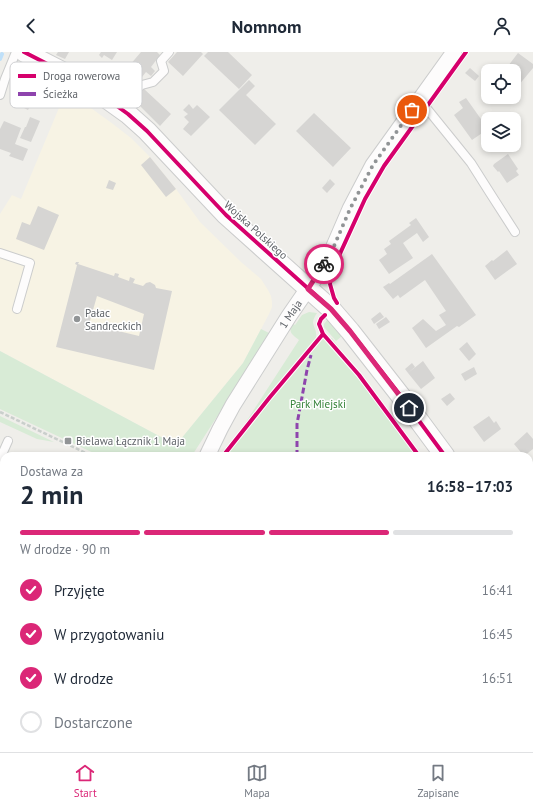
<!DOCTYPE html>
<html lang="pl">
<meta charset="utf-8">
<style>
body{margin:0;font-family:"PT Sans",sans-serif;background:#f2f2f3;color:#1f2937;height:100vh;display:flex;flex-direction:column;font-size:15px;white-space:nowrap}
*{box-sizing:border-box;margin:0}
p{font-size:13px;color:#747a83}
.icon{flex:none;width:22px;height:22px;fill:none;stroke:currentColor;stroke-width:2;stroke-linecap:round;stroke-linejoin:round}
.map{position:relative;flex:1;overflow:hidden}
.panel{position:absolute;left:0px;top:400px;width:533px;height:300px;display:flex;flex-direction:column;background:#fff;border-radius:12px 12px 0 0;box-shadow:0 2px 6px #0003}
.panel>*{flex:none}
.tools{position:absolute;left:481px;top:12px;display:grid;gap:8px}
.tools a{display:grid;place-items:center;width:40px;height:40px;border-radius:8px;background:#fff;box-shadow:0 2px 6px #0003;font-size:20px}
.pin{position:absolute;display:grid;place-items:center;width:34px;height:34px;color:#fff;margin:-17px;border:2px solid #fff;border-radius:50%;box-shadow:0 1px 4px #0007}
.courier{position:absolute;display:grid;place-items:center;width:40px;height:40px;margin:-20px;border:3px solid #db2777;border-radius:50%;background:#fff;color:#222;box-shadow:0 1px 5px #0007}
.overview em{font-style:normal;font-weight:800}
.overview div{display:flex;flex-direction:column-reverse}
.overview{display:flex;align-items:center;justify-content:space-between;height:68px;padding:0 20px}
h1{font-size:26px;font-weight:800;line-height:30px}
.bar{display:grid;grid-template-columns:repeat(4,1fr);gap:6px 4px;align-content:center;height:48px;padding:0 20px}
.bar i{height:5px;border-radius:3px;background:#e0e1e3}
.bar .current{background:#db2777}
.bar p{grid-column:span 4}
ol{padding:0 20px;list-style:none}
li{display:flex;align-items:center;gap:12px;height:44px}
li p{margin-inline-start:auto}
li .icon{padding:4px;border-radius:50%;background:#db2777;color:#fff;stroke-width:4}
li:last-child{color:#747a83}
li i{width:22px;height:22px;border:2px solid #e0e1e3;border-radius:50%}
header{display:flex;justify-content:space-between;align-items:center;height:52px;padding:0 20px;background:#fff;font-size:18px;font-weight:800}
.menu{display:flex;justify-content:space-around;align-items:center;height:56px;border-top:1px solid #e0e1e3;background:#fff;font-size:11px;color:#747a83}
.menu a{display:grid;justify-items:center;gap:2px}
.menu .current{color:#db2777}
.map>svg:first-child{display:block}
</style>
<header><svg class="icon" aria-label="back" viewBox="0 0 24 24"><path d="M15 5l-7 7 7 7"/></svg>Nomnom<svg class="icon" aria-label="person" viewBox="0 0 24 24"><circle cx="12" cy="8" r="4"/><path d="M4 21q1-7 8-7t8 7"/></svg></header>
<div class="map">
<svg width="533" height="700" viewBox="0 0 533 700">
<rect width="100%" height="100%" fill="#efeeea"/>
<path fill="#f7f3e4" d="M66 39 84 51 113 72 131 86 150 105 176 137 200 170 241 210 261 227 268 238 271 244 272 250V255L269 262 243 311 176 393 0 299V162L12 143 21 147Z"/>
<path fill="#d8ebd6" d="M309 260 317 261C315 264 313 267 313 271 314 276 317 279 316 285L332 286 420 404H226L235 387 299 288C292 282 288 281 292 271L295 273 302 263Z
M329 266 342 284 336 289 324 275V272Z
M261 277 269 281 256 304 193 402 190 403 189 404H100L0 357V299L176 393 243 311Z
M0 364 54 390 37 387 0 370Z
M529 519 533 524V700H99L101 696H529Z"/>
<path fill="#bfe0f9" d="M529 529 533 533V609L529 608Z"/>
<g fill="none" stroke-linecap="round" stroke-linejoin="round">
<path stroke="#bfe0f9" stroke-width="4" d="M0 7 2 2"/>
</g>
<path fill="#d6d5d3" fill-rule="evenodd" d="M58 0H69L65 7 56 3Z
M101 0H117L112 8 104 3 102 6 99 3Z
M141 0H157L160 3 151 15 155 19 151 24 146 20 142 25 129 14Z
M177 0H201L203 2 183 24 168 10Z
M208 0H228L252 23 239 37 204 4Z
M518 1 533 12V16L518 34 514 31V19H494L499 13 505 18Z
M470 16 479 24 475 29 465 21Z
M24 20 43 29 28 58 10 49Z
M249 28 255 34 246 43 276 72 255 93 219 58Z
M143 36 171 62 160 74 132 46Z
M466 46 488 77 472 88 454 63 463 56 459 50Z
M189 52 193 57 197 53 210 65 191 84 183 77 189 70 184 65 188 62 183 58Z
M314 61 351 96 333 115 296 79Z
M30 65 40 69 31 90 20 86 25 75H26Z
M4 69 21 76 15 92 28 97 23 109 9 104 11 101 0 97V77Z
M508 102 518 117 516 119 519 123 507 131 499 119 498 120 493 114 494 112Z
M150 105 176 137 166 145 141 113Z
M330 127 335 132 327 141 322 136Z
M109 128 116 131 113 138 106 136Z
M38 154 59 163 44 198 16 187 22 170 30 173Z
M416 166 429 185 423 190 417 181 403 191 413 206 389 222 379 208 387 202 384 197 391 192 389 189 411 173 409 171Z
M507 198 517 212 495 228 485 214 492 208 493 209Z
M432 202 476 263 459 275 457 274 426 296 412 276 423 267 436 279 446 273 439 263 446 259 425 228 400 246 398 243 393 247 383 235 389 231 390 232Z
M76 210H79L78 212 114 224 115 221 119 222 118 225 129 229 130 225 135 227 133 231 143 234 146 231 150 230 155 233 156 236 172 239 154 318 56 295 77 213 75 212ZM97 244 144 262 139 284 89 272Z
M380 260 384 265 374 272 371 267Z
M386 265 390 270 379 277 376 272Z
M467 290 476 302 469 309 459 297Z
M423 309 435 326 421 337 408 321Z
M412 311 415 315 408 321 405 317Z
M474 315 477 322 465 329 461 322Z
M450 341 455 347 447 354 441 347Z
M489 364 494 371 496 369 501 377 484 390 473 375Z
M527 380 533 387V397L524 404 514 392Z
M533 419V438L529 441V423Z
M3 470H4V488L0 487Z
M1 642 4 643V687L0 697V645Z
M397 696H413L421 700H395Z"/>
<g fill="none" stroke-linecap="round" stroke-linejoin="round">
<g stroke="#cbcccc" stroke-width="10">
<path id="service" d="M0 43 5 27 16 0
M420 48 471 111 490 141 515 180
M117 54 125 45 142 33 153 30 164 19 161 9 169 0
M0 201 30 211 17 257
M0 407 8 389
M0 421 4 424
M0 617 4 612"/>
</g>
<g stroke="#cbcccc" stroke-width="17">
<g id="minor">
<path id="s1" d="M207 404 220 377 233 353 289 264 322 216 331 201 350 157 373 113 454 0"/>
<path d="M529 462 533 458"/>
<path d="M83 700 85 696"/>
</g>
</g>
<g stroke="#cbcccc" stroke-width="21">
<path id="tertiary" d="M24 0 69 23 96 39 128 62 147 79 226 163 331 257 350 279 400 343 445 404
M529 504 533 509"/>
</g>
<path stroke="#cacfcc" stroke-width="2.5" stroke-dasharray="4 2" stroke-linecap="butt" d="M0 360 92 404
M0 519 4 520
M0 554H4
M0 598 4 600
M529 623 533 624
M529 642 533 646
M328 696 337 700
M373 696 379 698
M436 696 438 700
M522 696 526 700
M209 700 210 696
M299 700 302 696
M379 700 380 696"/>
<use href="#service" stroke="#fdfcfc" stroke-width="8"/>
<use href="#minor" stroke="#fdfcfc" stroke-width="15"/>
<use href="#tertiary" stroke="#fdfcfc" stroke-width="19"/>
<path stroke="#8e44ad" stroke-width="3" stroke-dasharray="6 3" stroke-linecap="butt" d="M297 404V372L307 318 311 303
M92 700 93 696"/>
<g stroke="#fff" stroke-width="6">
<path id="cycleway" d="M24 0 69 23 96 39 128 62 147 79 226 163 331 257 350 279 400 343 445 404
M337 251 334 246 330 232 331 225 333 216 338 206 365 147 384 114 466 0
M325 263 321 267 319 272 323 282 359 323 419 404
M223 404 270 345 323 282"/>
</g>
<use href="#cycleway" stroke="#d6006c" stroke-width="4"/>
</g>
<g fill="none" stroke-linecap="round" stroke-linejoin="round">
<path stroke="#919496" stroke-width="4" stroke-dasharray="0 7.2" d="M324 212 331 201 350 157 373 113 412 58"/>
<path stroke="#db2777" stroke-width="5" d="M324 212 308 237 331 257 350 279 409 356"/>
</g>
<g fill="#919496" stroke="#fff" stroke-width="1.5">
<circle cx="77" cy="267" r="4"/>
<rect x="64" y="385" width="8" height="8" rx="2"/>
</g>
<g text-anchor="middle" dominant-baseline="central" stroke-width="3" stroke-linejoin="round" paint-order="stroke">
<g font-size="11" fill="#5f6368" stroke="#fff">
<text transform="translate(256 178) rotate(42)">Wojska Polskiego</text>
<text stroke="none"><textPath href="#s1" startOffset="165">1 Maja</textPath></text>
</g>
<g font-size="11" fill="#5f6368" stroke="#fff" text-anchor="start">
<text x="85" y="261">Pałac<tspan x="85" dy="13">Sandreckich</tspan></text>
<text x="76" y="389">Bielawa Łącznik 1 Maja</text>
</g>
<g font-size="11" fill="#348238" stroke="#fff">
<text x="318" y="352">Park Miejski</text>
</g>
</g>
<rect x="10" y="10" width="132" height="46" rx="6" fill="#fff" stroke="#cfd0d2" stroke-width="1"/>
<rect x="18" y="22" width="18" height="4" fill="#d6006c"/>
<rect x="18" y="40" width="18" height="4" fill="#8e44ad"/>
<g font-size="11" fill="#5f6368">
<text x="43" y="28">Droga rowerowa</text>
<text x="43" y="46">Ścieżka</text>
</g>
</svg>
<div class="tools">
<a><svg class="icon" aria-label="locate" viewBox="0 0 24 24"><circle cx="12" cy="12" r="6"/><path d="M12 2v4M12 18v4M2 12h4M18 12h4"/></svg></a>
<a><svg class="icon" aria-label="layers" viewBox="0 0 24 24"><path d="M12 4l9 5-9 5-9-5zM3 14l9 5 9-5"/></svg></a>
</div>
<div class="pin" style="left:412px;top:58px;background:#ea580c"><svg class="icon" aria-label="bag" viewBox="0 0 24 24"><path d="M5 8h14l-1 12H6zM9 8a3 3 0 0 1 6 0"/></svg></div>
<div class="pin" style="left:409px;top:356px;background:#1f2937"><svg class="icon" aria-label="home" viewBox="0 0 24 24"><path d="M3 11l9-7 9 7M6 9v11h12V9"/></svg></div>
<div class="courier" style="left:324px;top:212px"><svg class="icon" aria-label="bike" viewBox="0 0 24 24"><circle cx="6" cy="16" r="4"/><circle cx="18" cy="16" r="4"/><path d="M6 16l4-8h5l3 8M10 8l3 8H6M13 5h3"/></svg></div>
<section class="panel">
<div class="overview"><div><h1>2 min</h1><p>Dostawa za</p></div><em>16:58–17:03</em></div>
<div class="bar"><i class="current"></i><i class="current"></i><i class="current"></i><i></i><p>W drodze · 90 m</p></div>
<ol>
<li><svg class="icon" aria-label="check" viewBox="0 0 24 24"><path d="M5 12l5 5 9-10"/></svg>Przyjęte<p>16:41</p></li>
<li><svg class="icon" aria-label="check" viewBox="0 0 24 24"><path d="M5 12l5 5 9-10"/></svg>W przygotowaniu<p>16:45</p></li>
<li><svg class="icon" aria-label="check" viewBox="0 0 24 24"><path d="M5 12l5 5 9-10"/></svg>W drodze<p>16:51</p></li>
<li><i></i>Dostarczone</li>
</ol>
</section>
</div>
<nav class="menu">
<a class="current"><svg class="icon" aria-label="home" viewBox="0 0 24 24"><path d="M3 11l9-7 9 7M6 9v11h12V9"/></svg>Start</a>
<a><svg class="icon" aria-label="map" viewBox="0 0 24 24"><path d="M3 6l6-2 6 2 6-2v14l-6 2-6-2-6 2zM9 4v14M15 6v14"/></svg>Mapa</a>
<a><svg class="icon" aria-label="saved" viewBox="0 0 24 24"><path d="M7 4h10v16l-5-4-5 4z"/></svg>Zapisane</a>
</nav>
